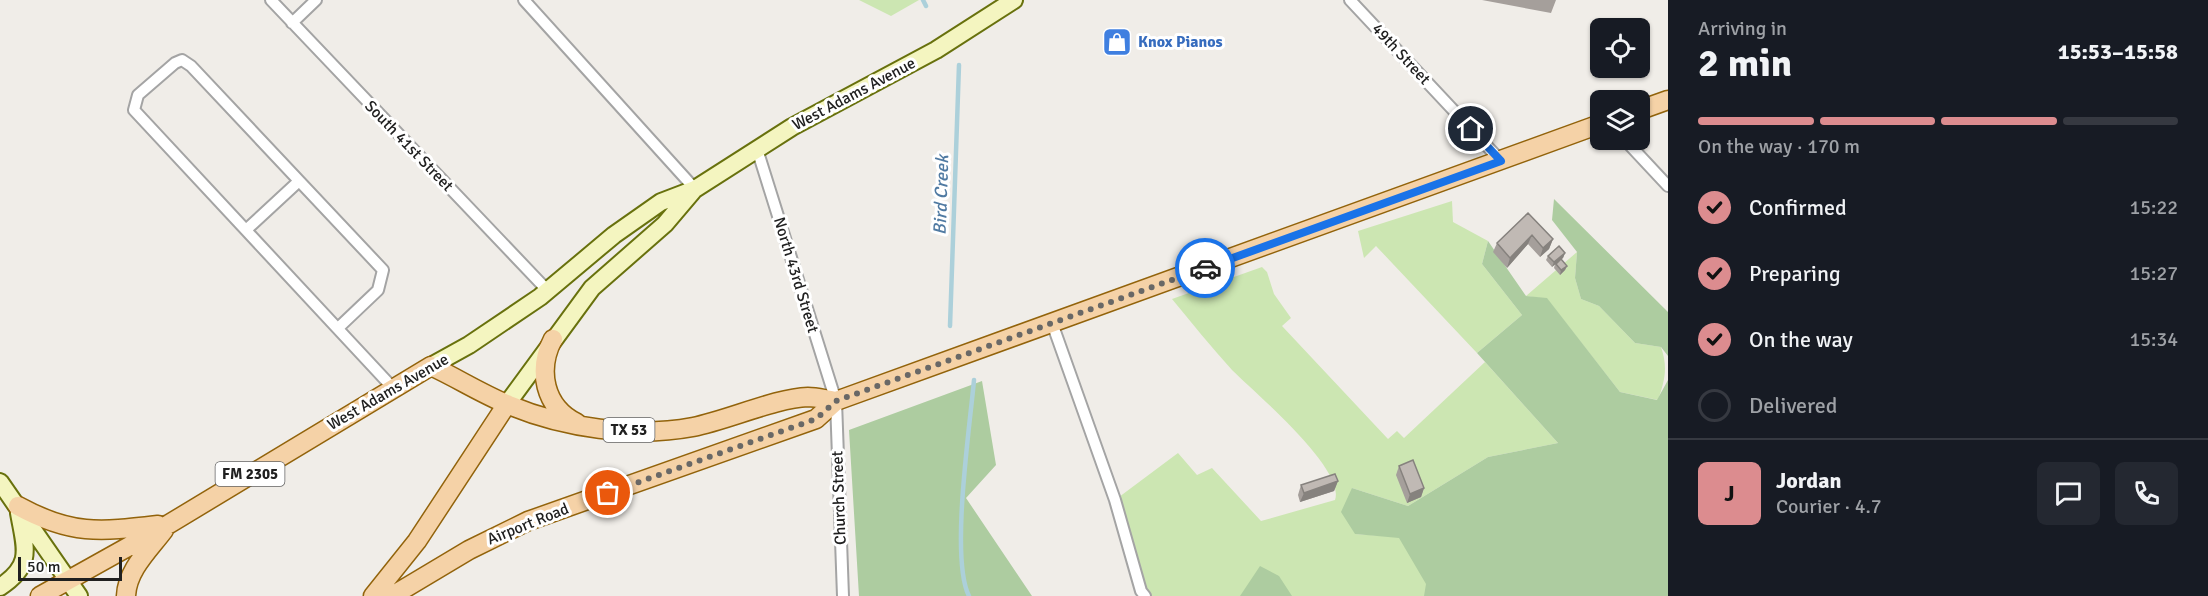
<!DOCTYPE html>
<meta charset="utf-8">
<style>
body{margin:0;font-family:Signika,sans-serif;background:#242831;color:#f1f3f6;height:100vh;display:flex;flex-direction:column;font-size:22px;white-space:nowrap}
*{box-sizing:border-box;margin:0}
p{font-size:20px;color:#9ea1a6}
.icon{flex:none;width:33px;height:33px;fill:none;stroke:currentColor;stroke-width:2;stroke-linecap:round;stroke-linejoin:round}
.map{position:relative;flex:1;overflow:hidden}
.sheet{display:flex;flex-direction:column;background:#171b24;width:540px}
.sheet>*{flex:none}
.buttons{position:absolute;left:1590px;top:18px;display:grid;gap:12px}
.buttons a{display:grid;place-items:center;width:60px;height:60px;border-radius:9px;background:#171b24;box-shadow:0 2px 4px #0004;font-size:30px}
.scale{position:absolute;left:18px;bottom:15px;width:104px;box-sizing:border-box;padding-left:6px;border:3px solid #202020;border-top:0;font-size:16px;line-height:21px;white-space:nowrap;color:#202020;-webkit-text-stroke:4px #fff;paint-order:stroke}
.pin{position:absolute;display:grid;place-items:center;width:51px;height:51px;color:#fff;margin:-26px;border:3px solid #fff;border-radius:50%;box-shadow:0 2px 6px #0007}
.courier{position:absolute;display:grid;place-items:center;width:60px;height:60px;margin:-30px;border:4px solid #1a73e8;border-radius:50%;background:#fff;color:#222;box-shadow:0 2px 8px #0007}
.head em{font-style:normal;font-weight:700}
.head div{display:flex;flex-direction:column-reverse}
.head{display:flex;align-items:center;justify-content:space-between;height:102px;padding:0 30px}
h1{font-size:39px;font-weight:700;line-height:45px}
.bar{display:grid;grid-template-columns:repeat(4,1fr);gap:9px 6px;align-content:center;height:72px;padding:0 30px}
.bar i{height:8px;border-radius:4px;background:#363941}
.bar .current{background:#dc8c8f}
.bar p{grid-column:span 4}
.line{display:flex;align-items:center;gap:15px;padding:0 30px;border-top:2px solid #363941}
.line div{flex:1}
.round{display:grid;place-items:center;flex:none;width:63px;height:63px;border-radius:9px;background:#242831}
ol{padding:0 30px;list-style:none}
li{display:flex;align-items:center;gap:18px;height:66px}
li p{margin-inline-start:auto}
li .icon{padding:6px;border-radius:50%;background:#dc8c8f;color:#111;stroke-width:4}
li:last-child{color:#9ea1a6}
li i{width:33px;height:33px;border:3px solid #363941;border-radius:50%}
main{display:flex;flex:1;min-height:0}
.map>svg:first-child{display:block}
</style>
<main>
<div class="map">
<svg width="1668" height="596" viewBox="0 0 1668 596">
<rect width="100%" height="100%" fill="#f0ede8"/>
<path fill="#cce6b2" d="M859 0H919L891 16Z
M1452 201 1453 222 1488 241 1482 264 1522 315 1477 353 1376 246 1364 258 1358 231Z
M1577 252 1575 278 1581 299 1599 306 1635 343 1661 347C1668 367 1665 380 1658 400L1620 392 1547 299 1526 296Z
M1262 267 1267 272 1274 294 1291 318 1282 326 1388 439 1397 431 1404 438 1485 362 1558 443 1488 457 1408 506 1352 488 1355 534 1399 537 1468 596H1145L1115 500 1178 453 1197 475 1212 468 1261 521 1335 500C1346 469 1254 392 1232 370 1211 347 1192 323 1172 299Z"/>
<path fill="#adcca0" d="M1554 199 1668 312V356L1661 347 1635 343 1599 306 1581 299 1575 278 1577 252 1552 220Z
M1488 241 1526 296 1547 298 1620 392 1657 400 1668 380V596H1424L1426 584 1399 538 1355 534 1341 512 1352 488 1408 506 1488 457 1558 443 1477 353 1522 315 1482 264Z
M982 381 996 465 966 498 1032 596H859L849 430Z
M1260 566 1279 576 1292 596H1240Z"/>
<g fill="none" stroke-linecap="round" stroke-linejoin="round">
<path stroke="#acd0da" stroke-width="4.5" d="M923 0 926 6
M950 326 959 65
M969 596C950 559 970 426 974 380"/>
<g stroke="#a4a4a4" stroke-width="14">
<path id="street" d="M271 0 548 291
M524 0 695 189
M1350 0 1501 161
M292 23 316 0
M1625 140 1668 186
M757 149 836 401 843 596
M246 230 299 181
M1052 323 1115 500 1141 591 1145 596
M338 328 378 290 383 270 191 66 182 60 175 63 138 95 134 110 392 387"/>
</g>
<g stroke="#68710d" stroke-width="20">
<path id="secondary" d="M431 366 469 345 540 297 614 235 661 202 695 189 792 127 936 50 1014 0
M507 404 592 288 665 224 693 191
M0 482 79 596
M0 587C34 565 25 548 19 513"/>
</g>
<g stroke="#92630b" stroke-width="21">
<path id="primary" d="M1640 110 1668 100
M553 339C537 370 544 407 577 423
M18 506C71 535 99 532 158 525
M40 596 169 524 431 366C457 378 482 394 509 405 564 428 634 438 693 427 728 420 776 398 808 397 817 397 827 400 836 401
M126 596C127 570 149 550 164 530
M373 596 417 541 507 404
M392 596 469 550 528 521 816 419 836 401 1600 124"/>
</g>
<use href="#street" stroke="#fff" stroke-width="10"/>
<use href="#secondary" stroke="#f4f5c0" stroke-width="16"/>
<use href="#primary" stroke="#f5d2a7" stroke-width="18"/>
</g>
<path fill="#a59f9b" d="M1482 0H1556L1551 13Z
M1528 213 1553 239 1549 249 1540 257 1528 244 1507 268 1493 252 1497 243Z
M1565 253 1563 258 1561 259 1567 266 1565 270 1560 275 1554 268 1555 264 1552 267 1546 260 1548 256Z
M1399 466 1424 488 1421 497 1407 503 1396 475Z
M1338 481 1334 491 1300 502 1298 495 1301 485Z"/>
<path fill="#86827e" d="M1532 235 1528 244 1507 268 1510 258Z
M1553 239 1549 249 1540 257 1543 248Z
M1565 253 1563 258 1552 267 1554 262Z
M1567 266 1565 270 1560 275 1561 270Z
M1338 481 1334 491 1300 502 1304 493Z
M1424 488 1421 497 1407 503 1410 494Z"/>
<path fill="#c0b9b4" stroke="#86827e" stroke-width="1.5" d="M1528 213 1553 239 1543 248 1532 235 1510 258 1497 243Z
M1559 246 1565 253 1554 262 1548 256Z
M1561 259 1567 266 1561 270 1556 264Z
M1413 460 1424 488 1410 494 1399 466Z
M1335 474 1338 481 1304 493 1301 485Z"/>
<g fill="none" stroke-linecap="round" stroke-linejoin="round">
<path stroke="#696866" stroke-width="6" stroke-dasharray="0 10.8" d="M608 493 816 419 836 401 1205 268"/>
<path stroke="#1a73e8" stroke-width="8" d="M1205 268 1501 161 1471 129"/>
</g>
<defs>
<g id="shop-square" transform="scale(1.5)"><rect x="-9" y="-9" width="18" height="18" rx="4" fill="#3f7fe0" stroke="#fff"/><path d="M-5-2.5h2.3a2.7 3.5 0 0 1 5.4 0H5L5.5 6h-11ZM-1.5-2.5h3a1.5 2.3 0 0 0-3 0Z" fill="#fff"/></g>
</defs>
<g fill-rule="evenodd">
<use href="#shop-square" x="1117" y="42"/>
</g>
<g text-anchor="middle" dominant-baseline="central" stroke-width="6" stroke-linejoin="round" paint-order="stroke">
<g fill="#fff" stroke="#636363" stroke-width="1.5">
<rect x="603.5" y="418" width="51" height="24" rx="4.5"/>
<rect x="215.5" y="462" width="69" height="24" rx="4.5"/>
</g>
<g font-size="15" font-weight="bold" fill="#202020">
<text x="629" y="430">TX 53</text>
<text x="250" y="474">FM 2305</text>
</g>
<g font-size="16" font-weight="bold" fill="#366cbe" stroke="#fff" text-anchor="start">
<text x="1138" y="42">Knox Pianos</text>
</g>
<g font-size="16" fill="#202020" stroke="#fff">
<text transform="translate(1401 54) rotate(47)">49th Street</text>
<text transform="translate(854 94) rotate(-28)">West Adams Avenue</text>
<text transform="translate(409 146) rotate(46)">South 41st Street</text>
<text transform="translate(796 275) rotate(73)">North 43rd Street</text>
<text transform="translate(388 392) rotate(-30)">West Adams Avenue</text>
<text transform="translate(839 498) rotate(-92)">Church Street</text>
<text transform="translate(528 524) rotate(-22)">Airport Road</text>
</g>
<g font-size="18" font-style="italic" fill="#507aa2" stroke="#fff">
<text transform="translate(941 195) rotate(-88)">Bird Creek</text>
</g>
</g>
</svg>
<div class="buttons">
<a><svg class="icon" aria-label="locate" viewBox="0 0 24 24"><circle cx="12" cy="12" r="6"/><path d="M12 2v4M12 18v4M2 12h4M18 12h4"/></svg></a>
<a><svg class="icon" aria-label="layers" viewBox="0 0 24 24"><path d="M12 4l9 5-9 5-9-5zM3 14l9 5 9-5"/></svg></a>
</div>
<div class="scale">50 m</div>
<div class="pin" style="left:608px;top:493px;background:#ea580c"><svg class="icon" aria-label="bag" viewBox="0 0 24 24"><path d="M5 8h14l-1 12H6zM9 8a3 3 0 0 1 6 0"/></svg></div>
<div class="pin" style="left:1471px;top:129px;background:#1f2937"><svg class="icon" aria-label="home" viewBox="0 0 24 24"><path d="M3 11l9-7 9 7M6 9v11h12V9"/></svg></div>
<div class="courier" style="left:1205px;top:268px"><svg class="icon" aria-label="car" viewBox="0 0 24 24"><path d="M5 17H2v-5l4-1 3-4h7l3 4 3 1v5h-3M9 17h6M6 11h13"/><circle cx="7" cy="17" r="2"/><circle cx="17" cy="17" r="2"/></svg></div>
</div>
<section class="sheet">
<div class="head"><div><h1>2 min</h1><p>Arriving in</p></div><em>15:53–15:58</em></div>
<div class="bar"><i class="current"></i><i class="current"></i><i class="current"></i><i></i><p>On the way · 170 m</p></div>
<ol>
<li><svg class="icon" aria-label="check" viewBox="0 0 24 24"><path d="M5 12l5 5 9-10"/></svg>Confirmed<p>15:22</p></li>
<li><svg class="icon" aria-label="check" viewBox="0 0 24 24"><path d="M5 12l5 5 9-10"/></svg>Preparing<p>15:27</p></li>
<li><svg class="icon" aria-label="check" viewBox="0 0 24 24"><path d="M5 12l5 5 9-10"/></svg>On the way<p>15:34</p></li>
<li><i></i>Delivered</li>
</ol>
<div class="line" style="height:108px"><b class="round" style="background:#dc8c8f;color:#111">J</b><div><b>Jordan</b><p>Courier · 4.7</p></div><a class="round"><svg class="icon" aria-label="chat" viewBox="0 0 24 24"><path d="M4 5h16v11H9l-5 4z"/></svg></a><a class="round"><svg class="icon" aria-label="phone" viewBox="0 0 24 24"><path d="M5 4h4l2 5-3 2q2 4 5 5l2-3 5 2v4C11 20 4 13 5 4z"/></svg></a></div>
</section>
</main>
